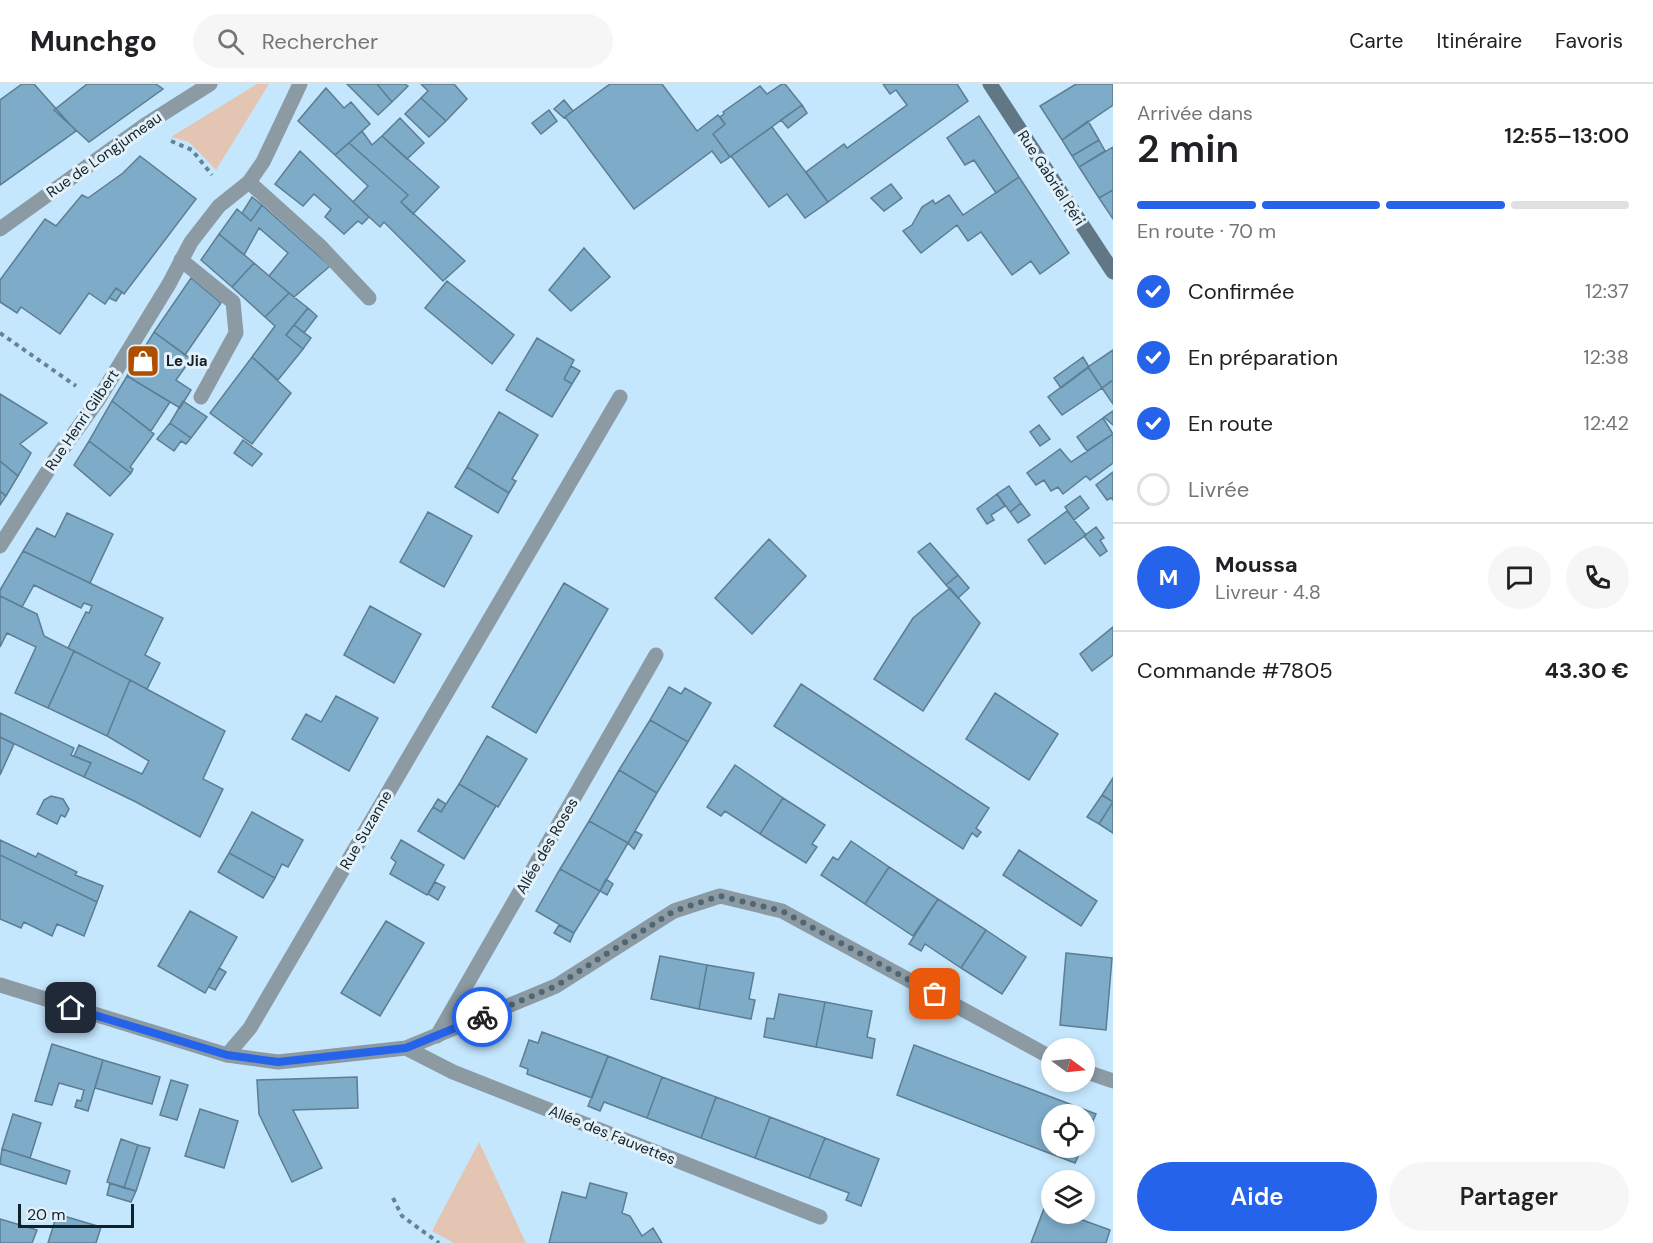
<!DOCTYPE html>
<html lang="fr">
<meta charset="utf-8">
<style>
body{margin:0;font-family:"DM Sans",sans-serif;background:#f6f6f6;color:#202124;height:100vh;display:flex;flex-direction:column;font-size:22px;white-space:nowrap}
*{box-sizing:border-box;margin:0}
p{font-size:20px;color:#757577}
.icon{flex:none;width:33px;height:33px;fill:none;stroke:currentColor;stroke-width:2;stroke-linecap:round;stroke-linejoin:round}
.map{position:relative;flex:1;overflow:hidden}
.sheet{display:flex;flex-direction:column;background:#fff;width:540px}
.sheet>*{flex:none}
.needle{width:39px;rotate:105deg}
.buttons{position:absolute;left:1041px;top:954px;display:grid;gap:12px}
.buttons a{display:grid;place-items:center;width:54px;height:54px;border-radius:50%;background:#fff;box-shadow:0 3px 9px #0003;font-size:30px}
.scale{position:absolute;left:18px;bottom:15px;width:116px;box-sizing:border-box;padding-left:6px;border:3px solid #122028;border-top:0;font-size:16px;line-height:21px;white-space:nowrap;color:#122028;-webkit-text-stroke:4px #e3f1fa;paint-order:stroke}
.pin{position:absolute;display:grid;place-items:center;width:51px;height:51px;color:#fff;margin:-26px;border-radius:12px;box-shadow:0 3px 9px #0006}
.courier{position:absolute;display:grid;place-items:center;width:60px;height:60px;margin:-30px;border:4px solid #2563eb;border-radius:50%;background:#fff;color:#222;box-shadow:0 2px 8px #0007}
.head em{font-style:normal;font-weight:600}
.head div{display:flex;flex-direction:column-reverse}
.head{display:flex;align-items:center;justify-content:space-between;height:102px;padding:0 24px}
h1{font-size:39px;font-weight:600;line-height:45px}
.bar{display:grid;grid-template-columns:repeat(4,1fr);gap:9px 6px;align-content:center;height:72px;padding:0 24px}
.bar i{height:8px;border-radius:4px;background:#e0e0e0}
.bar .on{background:#2563eb}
.bar p{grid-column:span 4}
.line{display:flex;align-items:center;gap:15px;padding:0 24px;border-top:2px solid #e0e0e0}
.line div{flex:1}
.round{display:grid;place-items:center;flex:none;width:63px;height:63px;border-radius:32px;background:#f6f6f6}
ol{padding:0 24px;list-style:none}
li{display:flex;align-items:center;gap:18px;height:66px}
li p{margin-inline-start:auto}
li .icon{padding:6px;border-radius:50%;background:#2563eb;color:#fff;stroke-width:4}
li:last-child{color:#757577}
li i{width:33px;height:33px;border:3px solid #e0e0e0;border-radius:50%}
.action{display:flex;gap:12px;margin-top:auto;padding:12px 24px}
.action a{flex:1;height:69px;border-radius:36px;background:#2563eb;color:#fff;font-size:24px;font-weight:600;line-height:69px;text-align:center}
.action a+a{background:#f6f6f6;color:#202124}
header{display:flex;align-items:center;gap:36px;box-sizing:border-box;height:84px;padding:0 30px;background:#fff;border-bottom:2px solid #e0e0e0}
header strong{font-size:28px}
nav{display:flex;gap:33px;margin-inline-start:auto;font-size:21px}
.search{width:420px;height:54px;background:#f6f6f6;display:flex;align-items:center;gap:15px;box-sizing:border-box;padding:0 21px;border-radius:33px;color:#757577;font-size:22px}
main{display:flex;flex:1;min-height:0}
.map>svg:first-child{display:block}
</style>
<header>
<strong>Munchgo</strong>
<div class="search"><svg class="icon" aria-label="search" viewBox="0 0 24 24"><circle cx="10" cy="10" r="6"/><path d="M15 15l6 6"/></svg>Rechercher</div>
<nav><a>Carte</a><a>Itinéraire</a><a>Favoris</a></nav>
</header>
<main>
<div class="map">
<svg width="1113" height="1159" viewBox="0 0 1113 1159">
<rect width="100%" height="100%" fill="#c4e7fe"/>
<path fill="#e4c4b3" d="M257 0H269L216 86 189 58 171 53Z
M479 1058 526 1159H454L432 1147Z"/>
<path fill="#7dabc8" stroke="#5c7d92" stroke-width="1.5" d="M22 0H34L76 47 0 101V16Z
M87 0H156L163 5 89 58 54 26Z
M347 0H377L392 18 378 31Z
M377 0H405L408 2 392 18Z
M421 0H454L467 15 446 37 421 14 428 7Z
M610 0H662L697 47 718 31 725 40 713 50 730 73 721 79 712 67 634 125 565 33Z
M782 0H785L802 21 730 73 713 50 725 40 720 33 724 30 723 28 760 2 767 10Z
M883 0H957L968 17 828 118 806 88 844 60 847 64 907 21 896 6 890 10Z
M1113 0V21L1062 56 1040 22 1076 0Z
M326 4 344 24 351 18 370 40 335 71 298 37Z
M421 14 446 37 429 53 405 30Z
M564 16 573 27 564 34 554 25Z
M802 21 807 29 788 44 781 36Z
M549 26 557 37 541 50 532 39Z
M979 32 1019 93 996 109 974 76 965 81 947 54Z
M400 34 424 59 407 75 382 52Z
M1088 37 1099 56 1072 72 1062 56Z
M772 43 828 118 805 134 787 110 769 123 731 72Z
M362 47 372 61 382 52 439 103 413 130 401 118 408 111 349 59Z
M1099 56 1105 67 1079 83 1072 72Z
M349 59 408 111 401 118 465 177 443 197 384 138 380 143 353 118 368 102 335 71Z
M1113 63V106L1099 114 1079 83Z
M300 67 369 133 362 140 358 137 344 150 325 133 331 125 314 110 303 122 275 100Z
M140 72 196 115 124 210 116 204 105 220 89 209 60 250 21 223 17 229 0 218V196L45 135 56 142 82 111 88 114 123 89Z
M1019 93 1069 169 1040 190 1031 177 1012 191 981 148 968 157 957 141 921 169 903 147 912 141 922 123 933 116 935 120 949 111 963 131Z
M891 100 902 114 884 127 871 114Z
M1113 106V135L1099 114Z
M252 113 262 121 251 137 242 129Z
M262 121 330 182 294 213 269 192 288 169 259 144 244 171 219 150 237 125 251 137Z
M219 150 254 179 232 203 201 176Z
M584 164 610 193 571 227 549 206Z
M254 179 289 209 265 233 232 203Z
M191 194 221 219 185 271 154 248Z
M447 197 514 251 492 280 425 224Z
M116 204 122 208 116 217 109 214Z
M289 209 308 224 286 251 303 265 278 296 252 273 275 242 265 233Z
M308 224 317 232 304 249 294 241Z
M294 241 311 254 303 265 286 251Z
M154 248 191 275 176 296 191 306 180 324 127 292Z
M537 254 574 276 564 295 572 300 552 333 506 306Z
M1113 266V296L1102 304 1088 283Z
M252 273 291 309 252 360 210 329Z
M1083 273 1089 283 1061 304 1054 294Z
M571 282 580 287 572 300 564 295Z
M1088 283 1102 304 1062 331 1048 313Z
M127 292 170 318 151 347 112 317Z
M1113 296V320L1102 304Z
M0 310 47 339 20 360 31 369 18 392 0 377Z
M112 317 154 350 130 383 133 385 131 389 89 357Z
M183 317 207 333 191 354 170 339Z
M1113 327V341L1104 333Z
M499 328 538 351 512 395 516 397 509 409 467 383Z
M1103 334 1113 350 1087 367 1077 353Z
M170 339 191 354 186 360 181 357 174 367 157 355Z
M1039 341 1050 355 1040 362 1030 348Z
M1113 350V379L1090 396 1086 392 1063 410 1058 403 1051 407 1044 396 1036 401 1027 389 1060 365 1071 378Z
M243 356 262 370 252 382 234 369Z
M89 357 131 389 110 412 74 381Z
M0 377 18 392 6 412 0 407Z
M467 383 509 409 498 429 455 403Z
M1113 388V416L1111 414 1107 416 1096 401Z
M1009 402 1021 419 1010 428 997 410Z
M0 407 6 412 0 421Z
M997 410 1005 422 991 431 994 436 987 440 977 425Z
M1080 412 1089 424 1074 436 1065 423Z
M1021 419 1030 431 1018 439 1010 428Z
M1067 427 1086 451 1045 480 1028 456Z
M428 428 472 452 444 503 400 478Z
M67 429 113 450 90 499 23 467 37 444 55 453Z
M1096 443 1104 454 1100 456 1107 467 1100 472 1084 452Z
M769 455 806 492 752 550 715 514Z
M930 459 958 491 946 501 918 468Z
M23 467 163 534 145 571 160 579 147 605 68 564 86 528 89 529 92 522 84 519 81 524 34 501 22 523 0 512V506Z
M958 491 969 504 958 514 946 501Z
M564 499 608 525 536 649 492 623Z
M950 504 980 539 923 627 874 595 913 534Z
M0 512 37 530 44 552 74 567 48 624 15 609 36 563 7 549 0 563Z
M370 522 421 550 394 599 344 571Z
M1113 543V571L1092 587 1080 570Z
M74 567 130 596 107 652 48 624Z
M130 596 225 647 203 695 223 705 200 753 136 718 84 693 91 679 74 672 79 661 142 690 149 677 107 652Z
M801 600 989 724 976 744 981 748 977 753 972 749 963 765 774 642Z
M669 603 681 610 685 604 711 619 688 658 650 636Z
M995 609 1058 650 1029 696 966 655Z
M336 612 378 634 349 687 292 655 306 630 321 638Z
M0 629 74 664 71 671 91 679 84 693 0 653Z
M650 636 688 658 657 709 619 686Z
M487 652 527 675 498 723 459 700Z
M0 653 14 660 0 691Z
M735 681 783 714 760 750 725 727 721 732 707 723Z
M619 686 657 709 628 759 589 737Z
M1113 694V749L1099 740 1113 718 1102 711Z
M459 700 496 722 464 775 418 747 433 723 441 728Z
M1102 711 1113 718 1099 740 1087 733Z
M51 712 63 715 69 725 65 733 61 731 57 740 37 730 44 716Z
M783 714 825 741 812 760 817 763 806 779 760 750Z
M438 715 446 720 441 728 433 723Z
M252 728 303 756 288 783 282 780 275 794 229 769Z
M589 737 628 759 600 807 560 785Z
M635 747 642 751 634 765 628 759Z
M0 756 36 773 38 769 77 788 75 791 103 802 97 818 0 771Z
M401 756 444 781 427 811 390 790 396 778 391 774Z
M851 757 889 783 865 820 821 791 833 773 838 776Z
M1019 766 1097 817 1081 842 1003 791Z
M229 769 275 794 263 814 218 788Z
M0 771 97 818 84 852 57 840 52 852 24 838 21 844 0 835Z
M889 783 938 815 913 852 865 820Z
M560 785 600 807 574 849 536 827Z
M606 795 613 800 607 811 600 807Z
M435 798 445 803 438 816 428 810Z
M938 815 986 846 961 884 925 860 921 867 909 860Z
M190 827 237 853 205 909 158 882Z
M386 837 424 859 380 932 341 909Z
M559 841 574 849 570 858 554 849Z
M986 846 1026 873 1002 910 961 884Z
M1066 869 1112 874 1106 946 1060 941Z
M660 872 707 881 699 925 651 915Z
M707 881 754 889 749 915 755 916 751 935 699 925Z
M219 884 226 888 215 906 209 903Z
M779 910 825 918 816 963 764 953 767 934 774 935Z
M825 918 872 927 867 953 875 955 872 974 816 963Z
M542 948 608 972 592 1014 527 990 528 985 520 982 529 956 538 959Z
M52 960 103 976 88 1027 75 1023 77 1016 81 1017 84 1006 59 999 52 1021 35 1017Z
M914 961 1096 1030 1084 1057V1030H1052V1064H1082L1075 1079 897 1011Z
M608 972 662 993 647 1034 604 1018 600 1027 588 1022Z
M103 976 160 993 152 1020 95 1004Z
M357 993 358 1024 293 1026 322 1084 292 1098 259 1030 257 996Z
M662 993 716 1013 701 1054 647 1034Z
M171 996 188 1001 177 1036 160 1031Z
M716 1013 770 1033 755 1074 701 1054Z
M200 1025 238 1037 224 1084 185 1072Z
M13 1030 41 1039 30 1074 2 1065Z
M770 1033 825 1054 809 1094 755 1074Z
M825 1054 879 1075 861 1122 846 1116 849 1109 809 1094Z
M121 1055 138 1061 124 1104 107 1098Z
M138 1061 150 1064 136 1107 124 1104Z
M2 1065 70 1087 66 1100 0 1080Z
M110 1099 136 1107 131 1118 107 1111Z
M590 1099 627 1109 622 1129 630 1132 642 1152 653 1144 662 1159H549L562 1108 586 1114Z
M1045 1122 1052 1124V1130H1066L1110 1146 1106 1159H1031Z
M57 1130 101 1143 96 1159H48Z
M0 1135 37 1146 32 1159H0Z"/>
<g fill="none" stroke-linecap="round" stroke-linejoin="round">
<path stroke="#698291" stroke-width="4" stroke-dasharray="4.5 4.5" stroke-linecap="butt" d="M171 57 192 66 212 91
M0 249 76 302
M393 1114 402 1132 439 1159"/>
<path stroke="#8b9aa3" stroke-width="15" d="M249 98 319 161 369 214
M181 176 233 218 236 249 201 313"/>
<path stroke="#8b9aa3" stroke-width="15" d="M0 145 145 41 210 0
M0 462 54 377 98 316 169 200 191 158 219 122 249 98 263 78 300 0
M0 901 227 971 278 978 406 964 556 902 674 827 720 812 782 827 1052 974
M437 952 656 571
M406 964 453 988 820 1133
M227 971 250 944 620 313
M1084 987 1113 997"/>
<path stroke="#617785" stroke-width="15" d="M990 0 1113 188"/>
</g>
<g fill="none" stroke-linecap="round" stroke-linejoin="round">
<path stroke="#506673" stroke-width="6" stroke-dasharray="0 10.8" d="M482 933 556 902 674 827 720 812 782 827 935 910"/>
<path stroke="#2563eb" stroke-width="8" d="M71 924 227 971 278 978 406 964 482 933"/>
</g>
<defs>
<g id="shop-square" transform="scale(1.725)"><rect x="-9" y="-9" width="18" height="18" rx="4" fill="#ae4f00" stroke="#e3f1fa"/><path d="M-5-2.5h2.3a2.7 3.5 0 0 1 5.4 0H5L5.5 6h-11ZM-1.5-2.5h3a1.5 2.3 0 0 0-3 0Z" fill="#fff"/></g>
</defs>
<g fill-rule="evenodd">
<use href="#shop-square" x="143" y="277"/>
</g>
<g text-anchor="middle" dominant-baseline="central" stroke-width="6" stroke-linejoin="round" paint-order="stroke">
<g font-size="15" fill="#122028" stroke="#e3f1fa">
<text transform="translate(104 71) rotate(-35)">Rue de Longjumeau</text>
<text transform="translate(1051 94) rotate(57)">Rue Gabriel Péri</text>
<text transform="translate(82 336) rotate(-56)">Rue Henri Gilbert</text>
<text transform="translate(366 746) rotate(-60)">Rue Suzanne</text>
<text transform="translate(547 762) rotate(-60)">Allée des Roses</text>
<text transform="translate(612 1051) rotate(22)">Allée des Fauvettes</text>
</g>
<g font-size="15" font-weight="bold" fill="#122028" stroke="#e3f1fa" text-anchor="start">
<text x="166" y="277">Le Jia</text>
</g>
</g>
</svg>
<div class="buttons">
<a><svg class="needle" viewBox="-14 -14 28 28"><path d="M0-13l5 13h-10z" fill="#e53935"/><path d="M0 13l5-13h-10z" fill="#757577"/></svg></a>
<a><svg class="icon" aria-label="locate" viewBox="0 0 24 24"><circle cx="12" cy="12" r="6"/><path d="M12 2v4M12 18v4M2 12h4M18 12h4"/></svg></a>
<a><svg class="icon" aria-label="layers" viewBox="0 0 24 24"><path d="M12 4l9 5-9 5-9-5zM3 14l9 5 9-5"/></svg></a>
</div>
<div class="scale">20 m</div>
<div class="pin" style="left:935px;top:910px;background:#ea580c"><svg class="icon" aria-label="bag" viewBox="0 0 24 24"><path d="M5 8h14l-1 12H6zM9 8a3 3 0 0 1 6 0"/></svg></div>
<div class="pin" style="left:71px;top:924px;background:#1f2937"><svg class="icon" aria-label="home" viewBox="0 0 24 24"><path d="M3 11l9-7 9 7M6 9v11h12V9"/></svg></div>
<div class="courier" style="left:482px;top:933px"><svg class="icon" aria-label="bike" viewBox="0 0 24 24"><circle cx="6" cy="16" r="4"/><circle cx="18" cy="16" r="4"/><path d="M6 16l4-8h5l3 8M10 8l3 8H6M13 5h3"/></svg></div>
</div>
<section class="sheet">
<div class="head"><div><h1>2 min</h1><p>Arrivée dans</p></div><em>12:55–13:00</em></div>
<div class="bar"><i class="on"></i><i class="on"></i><i class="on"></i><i></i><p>En route · 70 m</p></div>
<ol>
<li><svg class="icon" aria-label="check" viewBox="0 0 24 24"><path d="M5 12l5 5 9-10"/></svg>Confirmée<p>12:37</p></li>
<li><svg class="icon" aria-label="check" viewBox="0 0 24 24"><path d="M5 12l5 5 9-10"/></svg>En préparation<p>12:38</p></li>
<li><svg class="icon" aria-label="check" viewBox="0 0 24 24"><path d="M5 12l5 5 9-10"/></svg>En route<p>12:42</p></li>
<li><i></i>Livrée</li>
</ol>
<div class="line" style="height:108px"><b class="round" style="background:#2563eb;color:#fff">M</b><div><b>Moussa</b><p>Livreur · 4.8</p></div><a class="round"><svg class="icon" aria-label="chat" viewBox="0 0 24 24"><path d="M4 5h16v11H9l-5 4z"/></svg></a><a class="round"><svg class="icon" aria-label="phone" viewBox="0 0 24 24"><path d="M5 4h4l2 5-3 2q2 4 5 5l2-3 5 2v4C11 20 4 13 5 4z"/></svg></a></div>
<div class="line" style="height:78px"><div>Commande #7805</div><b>43.30 €</b></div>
<div class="action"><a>Aide</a><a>Partager</a></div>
</section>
</main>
